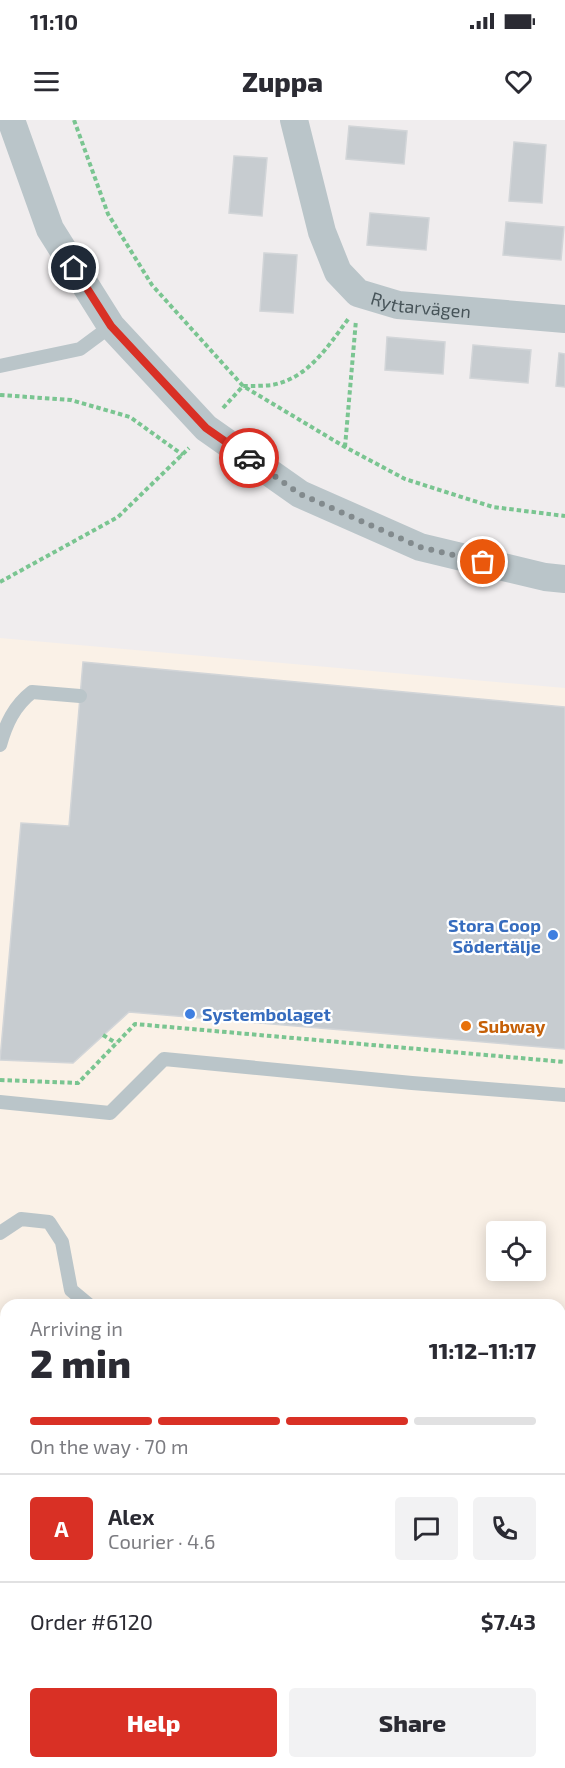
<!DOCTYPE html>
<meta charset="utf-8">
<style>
body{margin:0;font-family:"Exo 2",sans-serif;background:#f2f2f3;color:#2b2b33;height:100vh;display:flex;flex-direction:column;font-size:22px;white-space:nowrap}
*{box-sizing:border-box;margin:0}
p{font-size:20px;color:#7c7c81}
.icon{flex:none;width:33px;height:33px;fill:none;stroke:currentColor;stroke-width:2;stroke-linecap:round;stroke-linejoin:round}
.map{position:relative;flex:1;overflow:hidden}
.sheet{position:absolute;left:0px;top:1179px;width:566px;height:470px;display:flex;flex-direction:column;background:#fff;border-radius:18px 18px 0 0;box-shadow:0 3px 15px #0003}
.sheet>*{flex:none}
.fabs{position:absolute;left:486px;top:1101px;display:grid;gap:12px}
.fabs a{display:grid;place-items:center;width:60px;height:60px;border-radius:6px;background:#fff;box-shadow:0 3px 15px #0003;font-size:30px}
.pin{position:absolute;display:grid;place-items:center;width:51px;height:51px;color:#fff;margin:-26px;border:3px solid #fff;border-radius:50%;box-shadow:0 2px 6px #0007}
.courier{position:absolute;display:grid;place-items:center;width:60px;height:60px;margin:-30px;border:4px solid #d93025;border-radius:50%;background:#fff;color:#222;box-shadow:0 2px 8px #0007}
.headline em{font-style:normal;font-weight:800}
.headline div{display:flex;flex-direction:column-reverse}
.headline{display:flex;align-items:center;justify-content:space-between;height:102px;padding:0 30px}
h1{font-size:39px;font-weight:800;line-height:45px}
.bar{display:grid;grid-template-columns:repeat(4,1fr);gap:9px 6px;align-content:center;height:72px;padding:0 30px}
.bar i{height:8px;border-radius:4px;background:#e1e1e2}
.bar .selected{background:#d93025}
.bar p{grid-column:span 4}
.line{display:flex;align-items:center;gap:15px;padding:0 30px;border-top:2px solid #e1e1e2}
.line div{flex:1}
.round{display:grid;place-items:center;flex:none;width:63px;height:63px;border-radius:6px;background:#f2f2f3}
.primary-button{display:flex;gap:12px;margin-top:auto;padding:12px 30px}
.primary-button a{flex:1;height:69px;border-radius:6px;background:#d93025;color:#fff;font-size:24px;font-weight:800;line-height:69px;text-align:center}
.primary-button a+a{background:#f2f2f3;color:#2b2b33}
.status{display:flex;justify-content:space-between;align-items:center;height:42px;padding:0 30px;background:#fff;direction:ltr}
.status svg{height:16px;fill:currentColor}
header{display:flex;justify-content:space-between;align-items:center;height:78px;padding:0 30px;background:#fff;font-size:27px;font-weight:800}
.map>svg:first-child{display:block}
</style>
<div class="status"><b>11:10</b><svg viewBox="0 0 49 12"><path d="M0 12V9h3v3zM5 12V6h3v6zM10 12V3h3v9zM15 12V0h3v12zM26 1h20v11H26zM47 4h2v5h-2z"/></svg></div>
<header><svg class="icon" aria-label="menu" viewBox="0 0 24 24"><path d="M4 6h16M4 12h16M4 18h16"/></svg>Zuppa<svg class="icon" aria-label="heart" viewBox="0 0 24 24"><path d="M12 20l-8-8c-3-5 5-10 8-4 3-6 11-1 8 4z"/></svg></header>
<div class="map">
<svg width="565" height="1648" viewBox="0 0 565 1648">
<rect width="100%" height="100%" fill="#f0edee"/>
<path fill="#faf1e7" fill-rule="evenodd" d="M0 518 565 568V1238H560V1185H6V1208H0ZM496 1112H536V1150H496Z"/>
<path fill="#bfeac7" d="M0 1300 6 1301V1438L0 1435Z"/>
<path fill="#c7ccd0" stroke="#d2d5d8" stroke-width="1.5" d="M349 6 407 11 404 44 346 39Z
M514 22 546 25 542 83 509 81Z
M234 36 267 38 262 96 229 93Z
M370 93 429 98 426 130 367 125Z
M506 102 564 107 561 140 503 135Z
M264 133 297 135 293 193 260 191Z
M387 217 445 222 443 254 385 250Z
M473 225 531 230 528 263 470 258Z
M559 233 565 234V267L556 266Z
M83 542 565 587V929L129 892 73 943 0 940 21 703 69 706Z
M565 1353V1391L560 1395V1358Z"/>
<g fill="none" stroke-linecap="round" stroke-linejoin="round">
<path stroke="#7ac591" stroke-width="4" stroke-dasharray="4.5 3" stroke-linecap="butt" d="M74 0 108 94 152 165 243 266 345 327 405 359 493 387 565 396
M0 275 71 280 130 297 183 335
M223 288 243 266C253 266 263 266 272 265 309 258 328 226 349 198
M345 327 356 200
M0 462 118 397 189 328
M103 915 116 923
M0 960 78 963 135 904 565 942
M0 1292H6"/>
<path stroke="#bac5c9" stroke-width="14" d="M0 246 80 229 111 206
M0 625C6 604 14 586 32 572L80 576
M0 982 110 993 164 939 412 963 565 975
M0 1113 21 1099 49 1102 62 1122 71 1170 89 1185
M560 1218H565
M560 1319 565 1315"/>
<g stroke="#bac5c9" stroke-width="28">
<path d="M11 0 50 109 111 206 206 308 300 374 420 427 545 457 565 459"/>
<path id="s1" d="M294 0 322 112 338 152 358 173 398 185 565 199"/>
<path d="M156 1648 158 1644"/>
</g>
<path stroke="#bac8ce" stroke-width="33" d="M0 1249 6 1250
M560 1282H565"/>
<path stroke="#89aab8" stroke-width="33" d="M0 1473 6 1476
M0 1532 6 1535
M228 1642 239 1648
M347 1642 358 1648"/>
</g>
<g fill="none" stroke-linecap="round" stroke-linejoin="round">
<path stroke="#828a8d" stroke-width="6" stroke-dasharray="0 10.8" d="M249 338 300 374 420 427 483 442"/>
<path stroke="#d93025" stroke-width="8" d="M74 148 111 206 206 308 249 338"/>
</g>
<g fill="#3f7fe0" stroke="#fff" stroke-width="2">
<circle cx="553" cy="815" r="6"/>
<circle cx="190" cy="894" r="6"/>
</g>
<circle fill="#e8710a" stroke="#fff" stroke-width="2" cx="466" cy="906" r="6"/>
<g text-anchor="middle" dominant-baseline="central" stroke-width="4.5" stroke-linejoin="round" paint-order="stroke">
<g font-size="18" fill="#475459" stroke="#fff">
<text stroke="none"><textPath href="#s1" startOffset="252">Ryttarvägen</textPath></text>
</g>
<g font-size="18" font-weight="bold" fill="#366cbe" stroke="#fff" text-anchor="end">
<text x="541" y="805">Stora Coop<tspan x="541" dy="21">Södertälje</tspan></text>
<text x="202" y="894" text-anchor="start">Systembolaget</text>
</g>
<g font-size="18" font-weight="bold" fill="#c56008" stroke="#fff" text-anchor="start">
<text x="478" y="906">Subway</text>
</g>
</g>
</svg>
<div class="fabs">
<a><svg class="icon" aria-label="locate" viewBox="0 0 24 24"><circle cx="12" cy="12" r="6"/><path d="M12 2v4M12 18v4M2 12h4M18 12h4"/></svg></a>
</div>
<div class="pin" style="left:483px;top:442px;background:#ea580c"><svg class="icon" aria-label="bag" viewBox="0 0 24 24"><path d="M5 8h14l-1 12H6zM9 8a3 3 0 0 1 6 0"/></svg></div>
<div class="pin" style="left:74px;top:148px;background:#1f2937"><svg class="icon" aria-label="home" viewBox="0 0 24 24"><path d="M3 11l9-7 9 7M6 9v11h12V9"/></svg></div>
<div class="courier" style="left:249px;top:338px"><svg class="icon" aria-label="car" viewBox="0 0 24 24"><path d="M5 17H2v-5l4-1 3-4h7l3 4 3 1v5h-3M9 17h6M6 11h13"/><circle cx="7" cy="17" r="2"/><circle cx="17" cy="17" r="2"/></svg></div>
<section class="sheet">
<div class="headline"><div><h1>2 min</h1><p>Arriving in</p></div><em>11:12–11:17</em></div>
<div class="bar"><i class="selected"></i><i class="selected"></i><i class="selected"></i><i></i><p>On the way · 70 m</p></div>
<div class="line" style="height:108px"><b class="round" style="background:#d93025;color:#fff">A</b><div><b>Alex</b><p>Courier · 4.6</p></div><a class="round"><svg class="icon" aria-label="chat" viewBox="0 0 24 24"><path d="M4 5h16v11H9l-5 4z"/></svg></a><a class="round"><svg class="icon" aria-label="phone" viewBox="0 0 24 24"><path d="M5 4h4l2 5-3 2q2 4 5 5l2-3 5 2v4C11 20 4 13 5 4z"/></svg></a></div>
<div class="line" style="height:78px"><div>Order #6120</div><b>$7.43</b></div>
<div class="primary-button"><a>Help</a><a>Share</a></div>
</section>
</div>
